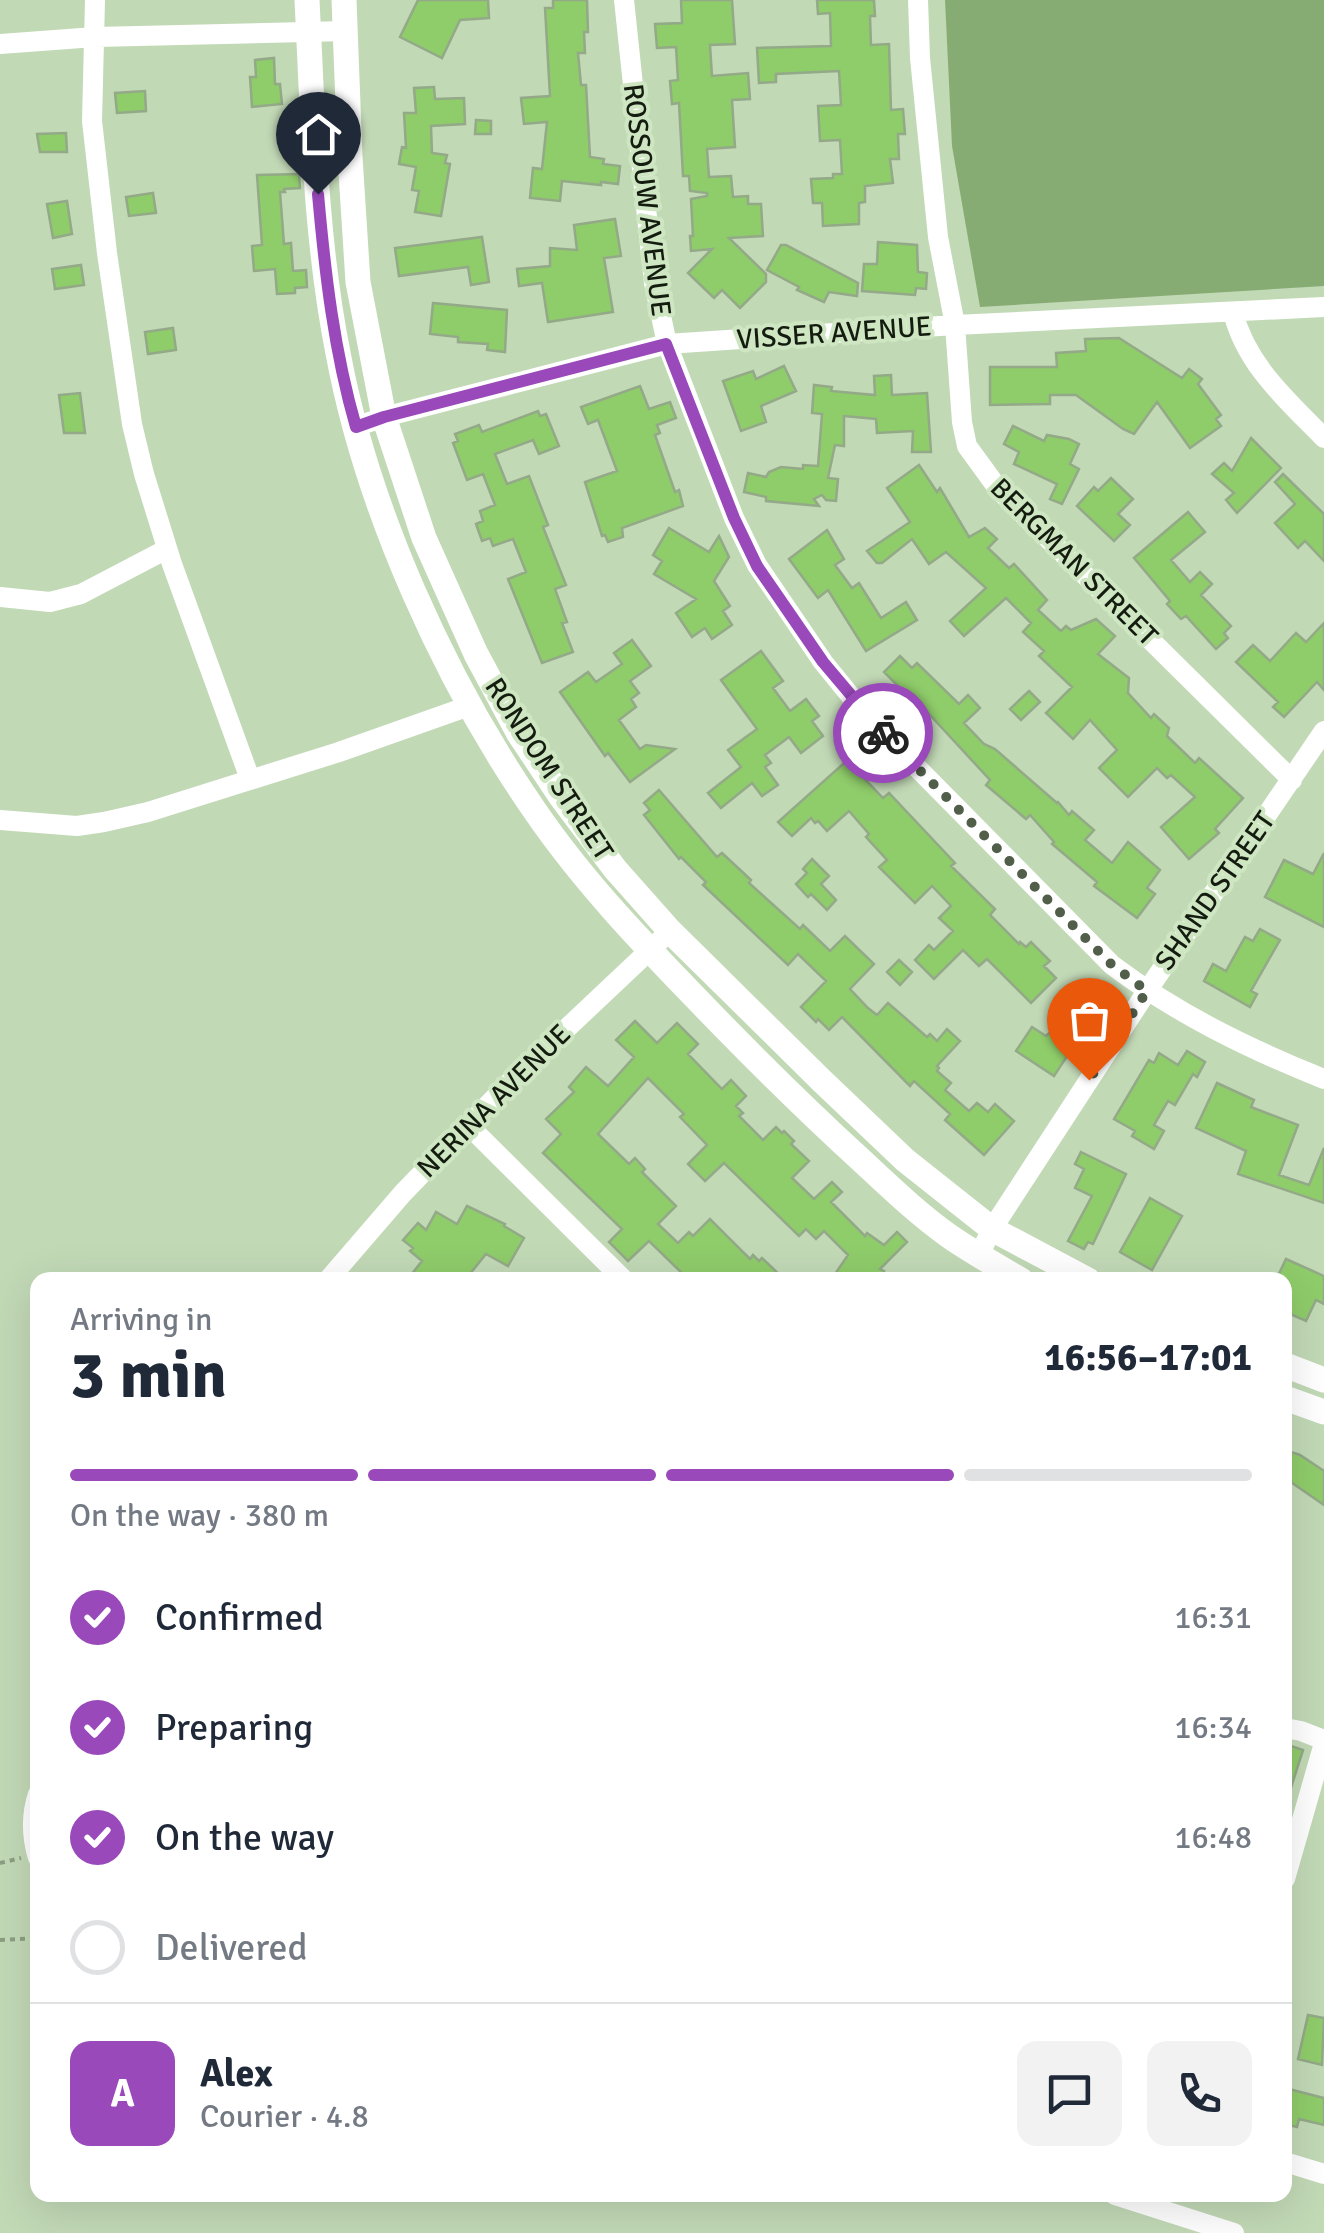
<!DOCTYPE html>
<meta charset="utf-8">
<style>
body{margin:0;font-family:Signika,sans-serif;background:#f2f2f3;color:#1f2937;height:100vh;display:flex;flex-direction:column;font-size:38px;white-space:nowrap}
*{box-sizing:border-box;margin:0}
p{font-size:32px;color:#747a83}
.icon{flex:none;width:55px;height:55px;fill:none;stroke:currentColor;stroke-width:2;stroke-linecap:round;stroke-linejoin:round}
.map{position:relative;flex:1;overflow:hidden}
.details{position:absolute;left:30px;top:1272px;width:1262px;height:930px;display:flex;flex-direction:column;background:#fff;border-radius:20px;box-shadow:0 10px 40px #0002}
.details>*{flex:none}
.pin{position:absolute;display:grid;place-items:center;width:85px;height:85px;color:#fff;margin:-102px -42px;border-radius:50% 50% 50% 0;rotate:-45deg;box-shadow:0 0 10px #0007}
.pin .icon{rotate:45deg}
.courier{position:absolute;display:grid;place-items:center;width:100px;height:100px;margin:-50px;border:8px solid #9949ba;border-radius:50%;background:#fff;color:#222;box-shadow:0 2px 12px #0007}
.summary em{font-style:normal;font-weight:700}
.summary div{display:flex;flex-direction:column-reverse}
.summary{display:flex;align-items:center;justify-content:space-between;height:170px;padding:0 40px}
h1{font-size:65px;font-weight:700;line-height:75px}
.bar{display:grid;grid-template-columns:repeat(4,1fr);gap:15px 10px;align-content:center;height:120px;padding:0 40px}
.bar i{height:12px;border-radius:8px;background:#e0e1e3}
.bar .current{background:#9949ba}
.bar p{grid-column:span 4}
.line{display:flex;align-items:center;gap:25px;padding:0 40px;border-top:2px solid #e0e1e3}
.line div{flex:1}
.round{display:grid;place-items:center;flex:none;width:105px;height:105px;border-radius:20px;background:#f2f2f3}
ol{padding:0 40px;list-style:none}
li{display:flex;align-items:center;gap:30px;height:110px}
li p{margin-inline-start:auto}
li .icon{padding:10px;border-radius:50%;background:#9949ba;color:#fff;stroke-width:4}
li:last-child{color:#747a83}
li i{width:55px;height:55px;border:5px solid #e0e1e3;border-radius:50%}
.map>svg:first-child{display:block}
</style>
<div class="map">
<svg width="1324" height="2233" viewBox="0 0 1324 2233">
<rect width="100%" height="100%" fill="#c2d9b6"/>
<path fill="#87ac73" d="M945 0H1324V286L980 307 952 146Z"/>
<path fill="#8fcc6a" stroke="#93a988" stroke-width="2.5" d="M418 0H488L489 18 460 20 442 58 400 37Z
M553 0H587L588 32H584L585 53H578L581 85H586L590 157 604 159 603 164 620 166 618 184 601 182V185L562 181 560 201 530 198 533 168 542 169 547 122 524 124 521 98 550 96 545 8H553Z
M681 0H732L735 44 710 45 712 76 748 73 750 99 732 100 735 147 707 149 709 177 731 176 733 197 748 196V204H761L763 236 729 238 766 274V282L740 308 722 290 714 298 688 273 712 249 691 251 690 236H693L691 199 707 196V193L690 191 689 176H683L679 103 672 104 670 81 678 80 676 47 657 48 655 24 682 23Z
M817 0H874L875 16H870L871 45 889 44 891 110 903 109 905 134H898L899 159H890L893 183 865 186V202L859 203V224L823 226 822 203H813L811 179 833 178V174H842L840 140 820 141 818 106 841 105 839 71 776 74V82L759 83 757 48 831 46 830 13 818 14Z
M274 58 275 84H280L282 104 252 107 250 77H256L255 60Z
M434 87 435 99 464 98 465 124 431 126 432 153 447 155 445 163 450 164 441 216 415 212 419 191 412 190 416 167 399 164 402 147 406 148 404 113H416L414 88Z
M145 91 146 111 117 113 115 93Z
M476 120 491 121V134H475Z
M66 133 67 152H40L37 134Z
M299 174 300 188 284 189 285 192H280L284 244 291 243 293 271 306 270 307 287 295 288V293L277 294 275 269 254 271 252 246 262 245 257 175Z
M153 193 156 213 129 216 126 197Z
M67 201 72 234 53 238 47 204Z
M615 219 621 256 604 258 613 312 548 322 542 283 519 286 517 269 550 266V248L577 250 574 225Z
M482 237 489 282 471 285 468 267 399 276 395 248Z
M878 242 917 245 918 272 927 273 926 289 916 288 915 295 862 291 864 264H877Z
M781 245H786L858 283 857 296 829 292 824 302 797 290 799 287 767 270Z
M81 265 84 285 55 289 52 269Z
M433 303 507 310 505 352 487 350 488 344 458 342V337L430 334Z
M173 328 176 350 148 354 145 332Z
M1119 338 1182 378 1189 369 1202 379 1198 384 1221 415 1216 419 1221 426 1190 448 1157 402 1134 434 1123 429 1076 395H1050V404L990 405V367H1057L1056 353 1086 351 1085 339Z
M784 366 796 391 761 406 766 422 741 431 723 381 753 371 756 379Z
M891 375 892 395 927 393 931 452H912L913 431 877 433 876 419 844 416V446L835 445 828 478 838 479 836 501 826 500 822 495 814 499 819 506 766 501V497L744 492 748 473 766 477 769 472 781 467 803 469V465L818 466 822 414 812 413 814 385 832 387 831 391 875 395 874 376Z
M640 386 649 409 670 402 676 418 657 425 660 433 655 435 675 492 679 490 683 506 622 528 623 537 608 542 605 535 602 536 585 482 617 471 598 420 588 424 581 407Z
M80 393 85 433H64L59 395Z
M538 411 540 416 546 414 559 446 539 454 533 440 495 454 507 484 529 476 548 525 543 527 566 585 555 589 567 622 562 623 573 652 542 663 508 579 526 572 513 539 493 546 490 538 482 541 476 524 483 521 480 511 495 505 483 474 467 480 453 443 458 441 455 434 479 425 482 432Z
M1013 426 1044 441 1047 435 1069 439 1079 444 1070 464 1079 469 1062 504 1050 499 1057 484 1014 464 1019 452 1004 444Z
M1251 438 1281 468 1237 513 1226 500 1234 493 1212 474 1224 463 1232 471Z
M919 465 937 492 940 488 969 537 985 528 997 539 988 548 1009 568 1014 564 1047 600 1038 610 1061 631 1066 626 1071 630 1096 619 1115 636 1098 654 1129 678 1128 693 1151 718 1154 714 1169 728 1167 736 1195 763 1199 758 1243 798 1215 829 1219 833 1189 859 1161 827 1195 797 1171 775 1167 778 1157 768 1128 797 1099 768 1117 750 1090 720 1073 739 1046 713 1072 687 1039 656 1044 651 1023 632 1031 623 1006 598 964 636 950 621 986 588 946 552 929 564 912 539 882 563H877L867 551 910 522 887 488Z
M1283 474 1324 514V561L1305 541 1298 548 1275 523 1295 504 1275 482Z
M1111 478 1133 499 1118 514 1130 525 1114 541 1077 506 1094 487 1098 491Z
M1188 512 1205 532 1171 560 1190 582 1200 572 1212 584 1201 595 1231 626 1224 633 1228 638 1216 649 1186 616 1181 619 1167 604 1170 601 1134 558Z
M669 528 709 552 719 536 729 557 714 581 730 606 723 611 732 625 712 639 705 628 692 637 676 613 696 599 654 574 662 561 653 555Z
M827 530 844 559 835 565 852 588 859 583 881 618 906 602 917 620 866 651 828 590 818 598 789 559Z
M1324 623V690L1317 682 1284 717 1273 707 1278 702 1236 662 1253 645 1270 661 1296 633 1306 642Z
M632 640 651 666 630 681 639 693 631 699 636 707 619 720 640 749 646 745 675 749 630 782 608 753 605 756 560 692 588 672 596 682 622 664 614 653Z
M761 651 783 681 773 688 790 711 806 699 819 716 812 721 823 736 801 753 789 737 765 755 771 763 765 767 778 785 762 796 752 783 721 808 708 793 741 767 728 750 757 729 721 680Z
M900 656 912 668 917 663 959 704 968 695 980 708 964 723 984 744 995 749 1057 803 1058 802 1069 815 1072 811 1094 830 1085 840 1112 863 1128 842 1160 870 1147 888 1155 894 1137 918 1094 886 1097 882 1052 844 1054 842 1030 815 1026 819 986 785 990 780 918 702 892 694 903 691 884 672Z
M1029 691 1040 702 1021 720 1010 709Z
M852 756 867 772 862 776 883 798 889 793 955 863 951 866 995 909 990 915 1019 944 1020 942 1026 947 1031 942 1050 961 1044 966 1056 978 1031 1003 987 959 979 966 963 950 934 979 915 960 929 945 934 950 953 931 939 918 951 906 932 886 915 903 879 867 887 860 866 837 869 834 849 811 827 831 818 821 815 823 811 818 792 836 778 822Z
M659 790 717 857 722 853 751 880 749 883 800 929 803 925 830 951 845 936 874 964 850 989 868 1008 877 1015 888 1003 927 1037 930 1034 937 1041 947 1029 960 1041 937 1066 939 1068 937 1071 951 1083 945 1090 969 1111 977 1103 988 1112 995 1104 1014 1121 984 1155 945 1120 950 1114 914 1081 910 1086 842 1017 829 1030 818 1019 816 1022 801 1007 826 981 798 954 788 965 703 885 706 882 681 857 679 859 644 815 650 810 644 803Z
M1324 853V927L1265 897 1284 860 1313 874Z
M812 859 829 876 821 884 836 900 827 910 811 894 808 897 796 884 807 873 803 869Z
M1260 929 1280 940 1251 991 1257 994 1250 1007 1204 981 1213 964 1226 971 1245 937 1253 941Z
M899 960 912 972 900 985 887 972Z
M1068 1016 1083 1032 1054 1076 1016 1051 1032 1027 1046 1036Z
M635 1021 657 1043 677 1023 698 1044 688 1054 722 1089 731 1080 746 1096 736 1106 743 1113 739 1116 763 1140 776 1127 782 1133 784 1131 794 1141 791 1144 809 1161 792 1178 814 1199 832 1182 842 1192 831 1202 865 1236 867 1233 884 1245 897 1232 907 1242 880 1269 884 1271 878 1280H831L848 1255 824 1231 816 1239 806 1229 799 1236 724 1163 705 1181 688 1164 707 1145 680 1117 684 1114 648 1078 598 1134 629 1164 635 1158 645 1169 642 1172 676 1206 658 1224 678 1243 689 1232 693 1236 710 1219 750 1259 753 1255 759 1261 762 1258 785 1280H689L649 1241 628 1261 609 1242 622 1229 543 1153 561 1134 546 1119 574 1092 569 1087 586 1067 608 1086 634 1057 616 1040Z
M1187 1051 1205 1062 1197 1077 1193 1074 1175 1105 1168 1101 1154 1125 1164 1131 1154 1149 1132 1136 1135 1131 1114 1119 1149 1060 1154 1063 1159 1053 1178 1065Z
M1217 1083 1254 1100 1251 1107 1298 1125 1279 1175 1309 1185 1324 1148V1203L1238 1174 1246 1151 1196 1128Z
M1081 1152 1126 1174 1093 1244 1088 1242 1084 1249 1068 1241 1092 1196 1075 1188 1084 1169 1075 1164Z
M1150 1198 1182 1216 1152 1270 1120 1252Z
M467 1206 505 1224 504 1226 524 1238 508 1266 486 1254 465 1280H407L422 1261 410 1251 413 1248 403 1240 418 1223 426 1230 436 1212 457 1224Z
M1286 1259 1324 1276V1304L1316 1300 1306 1321 1285 1312V1280H1276Z
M1285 1450 1300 1455 1324 1471V1505L1285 1478Z
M1285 1744 1303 1750 1288 1797 1285 1796Z
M1308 2015 1324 2018 1322 2065 1298 2059Z
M1285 2088 1324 2098V2125L1299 2119 1297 2127 1285 2124Z"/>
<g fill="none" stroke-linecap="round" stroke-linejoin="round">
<path stroke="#8b9e82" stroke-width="4" stroke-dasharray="5 5" stroke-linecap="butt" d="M0 1863 21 1858
M0 1940 38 1938"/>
<path stroke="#fff" stroke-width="20" d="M95 0 92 121 107 253 132 424 144 474 172 564 250 779
M624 0 654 283 667 344 734 518 757 565 823 662 871 721 1112 965C1177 1014 1249 1049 1324 1079
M918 0 920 58 938 237 955 325 962 422 967 446 999 490 1292 780
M0 44 95 37 346 31
M1233 312C1246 365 1287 400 1324 438
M355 427 384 417 667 344 955 325 1324 307
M0 597 50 602 81 594 167 549
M0 820 77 826 104 822 148 812 339 752 469 706
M469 1126 624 1280
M979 1255 992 1229 1147 991 1324 731
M328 1280 403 1193 511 1081 670 931
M1285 1728 1301 1731 1324 1740
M38 1794C31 1815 32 1838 38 1858
M1285 1879 1324 1743
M1285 2162 1324 2174
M1115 2195 1234 2233"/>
<path stroke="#fff" stroke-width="25" d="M307 0C313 118 315 237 338 353 367 509 445 681 535 811 589 890 657 958 723 1026 768 1072 814 1117 861 1160 889 1186 918 1214 949 1236 972 1252 997 1266 1021 1280
M344 0 350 157 358 282 384 417 424 538 476 654 519 734 561 797 615 869 670 931 822 1081 905 1160 992 1229 1088 1280
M1285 1365 1324 1380
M1285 1398 1324 1412"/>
</g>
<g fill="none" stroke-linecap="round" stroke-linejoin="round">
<path stroke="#515e4a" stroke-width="10" stroke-dasharray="0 18" d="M883 733 1112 965 1147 991 1089 1080"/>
<path stroke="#9949ba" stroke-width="12" d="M318 194C325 273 334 351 356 427L384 417 666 344 734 518 757 566 823 662 883 733"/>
</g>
<g text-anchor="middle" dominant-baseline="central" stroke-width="8" stroke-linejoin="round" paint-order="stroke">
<g font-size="28" fill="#141c10" stroke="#cfe6c3">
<text transform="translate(647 200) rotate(83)">ROSSOUW AVENUE</text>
<text transform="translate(834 333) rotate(-4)">VISSER AVENUE</text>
<text transform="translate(1074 562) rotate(45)">BERGMAN STREET</text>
<text transform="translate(549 769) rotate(57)">RONDOM STREET</text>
<text transform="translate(1215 891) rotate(-55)">SHAND STREET</text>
<text transform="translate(494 1101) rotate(-45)">NERINA AVENUE</text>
</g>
</g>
</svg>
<div class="pin" style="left:1089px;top:1080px;background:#ea580c"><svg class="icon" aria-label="bag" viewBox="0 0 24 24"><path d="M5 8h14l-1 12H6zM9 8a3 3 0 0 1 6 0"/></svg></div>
<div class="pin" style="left:318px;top:194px;background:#1f2937"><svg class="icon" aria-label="home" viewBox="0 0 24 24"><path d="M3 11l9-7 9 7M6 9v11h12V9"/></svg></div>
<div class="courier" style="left:883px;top:733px"><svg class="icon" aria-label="bike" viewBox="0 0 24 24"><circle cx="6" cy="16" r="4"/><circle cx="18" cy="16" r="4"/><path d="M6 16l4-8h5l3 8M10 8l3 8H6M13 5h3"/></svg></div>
<section class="details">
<div class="summary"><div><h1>3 min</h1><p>Arriving in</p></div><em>16:56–17:01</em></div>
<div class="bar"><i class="current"></i><i class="current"></i><i class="current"></i><i></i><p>On the way · 380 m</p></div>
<ol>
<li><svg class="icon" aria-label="check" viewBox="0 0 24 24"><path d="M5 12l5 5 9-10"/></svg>Confirmed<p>16:31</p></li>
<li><svg class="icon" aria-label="check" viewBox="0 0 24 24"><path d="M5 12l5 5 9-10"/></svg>Preparing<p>16:34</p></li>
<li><svg class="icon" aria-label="check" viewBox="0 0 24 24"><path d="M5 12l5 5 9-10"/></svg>On the way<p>16:48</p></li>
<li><i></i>Delivered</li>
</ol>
<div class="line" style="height:180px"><b class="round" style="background:#9949ba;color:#fff">A</b><div><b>Alex</b><p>Courier · 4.8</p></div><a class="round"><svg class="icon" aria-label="chat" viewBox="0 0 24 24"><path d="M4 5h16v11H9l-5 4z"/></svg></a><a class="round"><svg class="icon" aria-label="phone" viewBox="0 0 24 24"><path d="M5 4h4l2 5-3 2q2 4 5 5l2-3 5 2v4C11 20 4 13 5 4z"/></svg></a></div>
</section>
</div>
